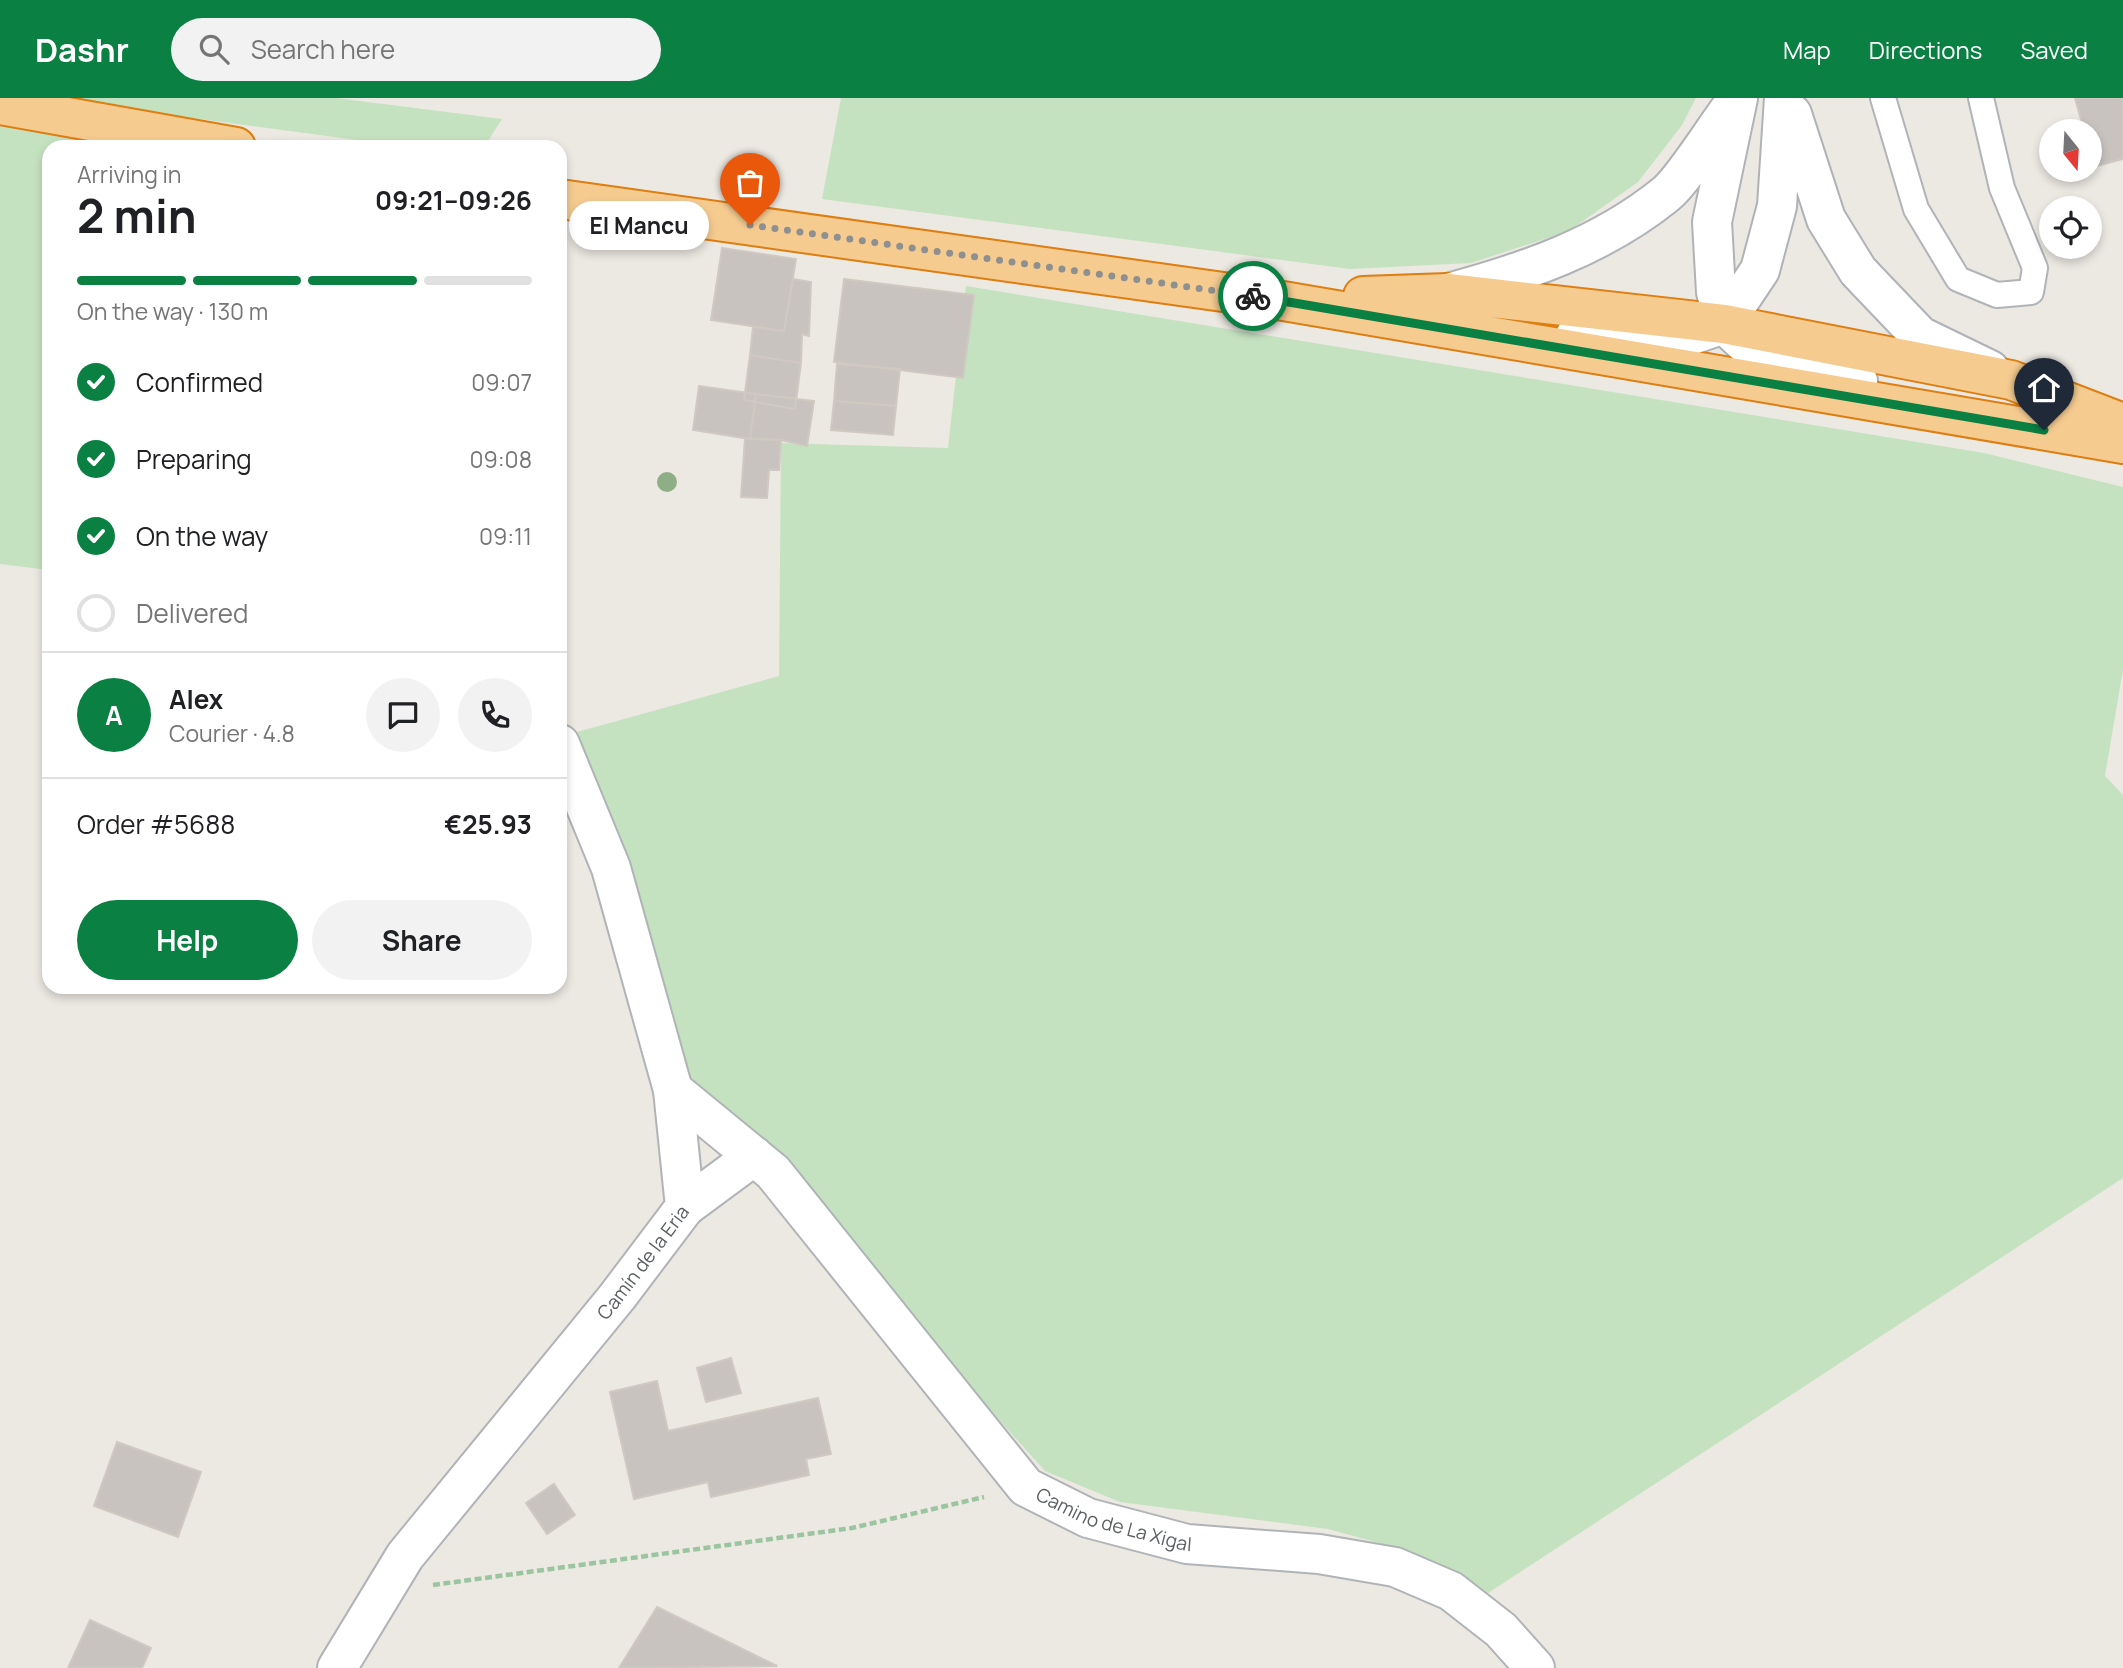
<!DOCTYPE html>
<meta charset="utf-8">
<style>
body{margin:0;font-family:Manrope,sans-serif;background:#f2f2f2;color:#202124;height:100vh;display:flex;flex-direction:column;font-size:26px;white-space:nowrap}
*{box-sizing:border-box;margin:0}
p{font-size:23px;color:#757577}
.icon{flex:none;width:38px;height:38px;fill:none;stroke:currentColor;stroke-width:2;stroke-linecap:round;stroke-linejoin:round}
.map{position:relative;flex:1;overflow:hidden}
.sheet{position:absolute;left:42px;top:42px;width:525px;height:854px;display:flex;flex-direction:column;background:#fff;border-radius:21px;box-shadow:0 4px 10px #0003}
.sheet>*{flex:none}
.needle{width:46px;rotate:162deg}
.buttons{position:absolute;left:2039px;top:21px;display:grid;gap:14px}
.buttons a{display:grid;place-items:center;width:63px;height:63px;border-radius:50%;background:#fff;box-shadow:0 4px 10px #0003;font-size:35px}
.pin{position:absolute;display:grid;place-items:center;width:60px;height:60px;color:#fff;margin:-72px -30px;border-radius:50% 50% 50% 0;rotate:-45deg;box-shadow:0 0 7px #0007}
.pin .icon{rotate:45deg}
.courier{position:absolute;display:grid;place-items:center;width:70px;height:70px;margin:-35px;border:5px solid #0b8043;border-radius:50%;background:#fff;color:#222;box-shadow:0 2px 9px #0007}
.bubble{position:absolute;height:49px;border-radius:24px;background:#fff;box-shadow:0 4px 10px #0003;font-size:23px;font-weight:700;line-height:49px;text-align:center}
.headline em{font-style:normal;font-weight:700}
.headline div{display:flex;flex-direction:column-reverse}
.headline{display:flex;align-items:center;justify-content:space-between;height:119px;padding:0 35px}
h1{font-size:46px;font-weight:700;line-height:52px}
.bar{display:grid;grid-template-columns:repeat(4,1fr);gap:10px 7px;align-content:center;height:84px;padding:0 35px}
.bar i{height:9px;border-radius:5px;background:#e0e0e0}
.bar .on{background:#0b8043}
.bar p{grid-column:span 4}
.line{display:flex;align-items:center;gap:18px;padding:0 35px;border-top:2px solid #e0e0e0}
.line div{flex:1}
.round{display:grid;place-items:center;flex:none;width:74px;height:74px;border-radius:37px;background:#f2f2f2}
ol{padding:0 35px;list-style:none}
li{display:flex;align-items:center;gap:21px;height:77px}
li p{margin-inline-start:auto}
li .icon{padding:7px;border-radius:50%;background:#0b8043;color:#fff;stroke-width:4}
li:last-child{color:#757577}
li i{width:38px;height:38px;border:4px solid #e0e0e0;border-radius:50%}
.button{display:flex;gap:14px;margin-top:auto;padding:14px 35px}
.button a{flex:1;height:80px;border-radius:42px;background:#0b8043;color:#fff;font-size:28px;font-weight:700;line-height:80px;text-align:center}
.button a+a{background:#f2f2f2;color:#202124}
header{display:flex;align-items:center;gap:42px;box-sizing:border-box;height:98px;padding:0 35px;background:#0b8043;color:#fff}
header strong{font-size:33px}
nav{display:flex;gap:38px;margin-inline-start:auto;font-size:24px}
.search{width:490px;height:63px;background:#f2f2f2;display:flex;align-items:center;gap:18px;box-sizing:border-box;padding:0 24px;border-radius:38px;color:#757577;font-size:26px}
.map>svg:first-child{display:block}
</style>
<header>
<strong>Dashr</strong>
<div class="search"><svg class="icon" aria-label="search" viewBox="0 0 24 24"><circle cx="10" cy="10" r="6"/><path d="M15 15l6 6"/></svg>Search here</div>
<nav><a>Map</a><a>Directions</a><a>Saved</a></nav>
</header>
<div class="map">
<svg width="2123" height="1570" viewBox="0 0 2123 1570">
<rect width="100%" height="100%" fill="#ece8e2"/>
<path fill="#c5e2c0" d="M0 0H336L502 21 484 49H409L177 18 175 49H49V472L0 466Z
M841 0H1696L1682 27 1638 84 1569 133 1471 165 1350 171 822 101Z
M966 188 1984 355 2123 389V571L2105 678 2123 697V1080L1485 1497 1468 1482 1415 1455 1328 1431 1120 1404 1045 1373 965 1284 774 1050 688 978 577 634 779 578 781 345 948 350Z"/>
<path fill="#c8c3bf" stroke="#d0c9c1" stroke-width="2" d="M2075 0H2123V61L2093 69 2090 33H2084Z
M722 150 796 161 784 233 711 222Z
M793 181 811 184 809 238 802 236 801 265 750 257 753 229 784 233Z
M844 181 974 197 963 280 834 264Z
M750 257 801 265 795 311 744 302Z
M837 266 900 271 896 308 834 303Z
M699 288 756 296 750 341 693 332Z
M756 296 814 303 807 348 781 342 750 341Z
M834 303 896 308 893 337 831 332Z
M745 340 781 342 779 372H769L767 400 741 399Z
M731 1260 741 1295 706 1304 697 1270Z
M657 1283 668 1333 818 1300 831 1356 806 1361 809 1377 711 1399 708 1384 634 1401 610 1294Z
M117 1344 201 1374 178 1439 94 1408Z
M554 1386 575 1417 547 1436 526 1405Z
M657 1509 777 1568 619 1570Z
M90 1522 151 1550 142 1570H68Z"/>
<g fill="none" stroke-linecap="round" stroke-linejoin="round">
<g stroke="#b0b4b7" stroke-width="28">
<path id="lane" d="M1883 0 1916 111 1958 181 1997 197 2031 194 2035 170 2002 90 1981 0"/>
</g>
<g stroke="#b0b4b7" stroke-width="42">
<g id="street">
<path id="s1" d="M673 992 773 1074 1026 1389 1088 1420 1187 1446 1319 1456 1395 1469 1451 1493 1501 1532 1535 1570"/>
<path d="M685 1109 754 1058"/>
<path id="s2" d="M337 1570 405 1458 617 1199 685 1109 673 992 611 770 560 646"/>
</g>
</g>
<g stroke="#afb3b7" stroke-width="42">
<path id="secondary" d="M1738 0 1712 124 1716 194 1724 226 1757 257 1810 274 1858 283
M1792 16 1826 121 1858 173 1920 238 1990 272
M1448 195C1526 174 1602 148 1666 96 1684 81 1714 32 1730 11
M1575 238 1669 245 1724 226 1760 172 1777 108 1784 0"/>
</g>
<g stroke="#de7d10" stroke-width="42">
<path id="highway" d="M0 7 236 49
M560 101 1266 200 2123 346
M1363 198 1448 195 1724 226 2011 282 2123 325"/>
</g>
<path stroke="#9bc5a0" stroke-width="4.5" stroke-dasharray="7 3.5" stroke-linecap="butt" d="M433 1487 852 1430 984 1399"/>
<use href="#lane" stroke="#fff" stroke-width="24"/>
<use href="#street" stroke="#fff" stroke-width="38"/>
<use href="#secondary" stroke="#fff" stroke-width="38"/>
<use href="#highway" stroke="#f5cb90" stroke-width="38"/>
</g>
<circle fill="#8eaf86" cx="667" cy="384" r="10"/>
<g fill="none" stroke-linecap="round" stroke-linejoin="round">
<path stroke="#8e8f8f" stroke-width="7" stroke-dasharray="0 12.6" d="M750 127 1253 198"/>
<path stroke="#0b8043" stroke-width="9" d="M1253 198 2044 332"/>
</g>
<g text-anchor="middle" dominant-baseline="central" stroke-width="7" stroke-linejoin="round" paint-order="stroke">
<g font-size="19" fill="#5b5f62" stroke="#fff">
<text stroke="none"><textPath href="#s2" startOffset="509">Camín de la Eria</textPath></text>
<text stroke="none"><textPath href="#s1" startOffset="628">Camino de La Xigal</textPath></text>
</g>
</g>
</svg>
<div class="buttons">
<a><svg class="needle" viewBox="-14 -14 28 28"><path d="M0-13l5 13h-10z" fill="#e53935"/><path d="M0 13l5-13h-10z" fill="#757577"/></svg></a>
<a><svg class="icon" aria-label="locate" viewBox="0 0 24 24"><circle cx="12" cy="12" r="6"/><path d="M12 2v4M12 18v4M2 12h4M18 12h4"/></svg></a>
</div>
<div class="pin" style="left:750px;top:127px;background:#ea580c"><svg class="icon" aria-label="bag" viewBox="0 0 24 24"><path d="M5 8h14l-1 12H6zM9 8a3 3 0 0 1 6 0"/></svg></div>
<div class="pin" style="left:2044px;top:332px;background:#1f2937"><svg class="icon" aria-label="home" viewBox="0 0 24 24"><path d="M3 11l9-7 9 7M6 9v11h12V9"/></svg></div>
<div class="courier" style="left:1253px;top:198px"><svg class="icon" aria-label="bike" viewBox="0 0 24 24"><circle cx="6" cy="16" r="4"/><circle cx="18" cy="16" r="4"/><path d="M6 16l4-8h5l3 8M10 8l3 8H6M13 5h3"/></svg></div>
<div class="bubble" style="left:569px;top:103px;width:140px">El Mancu</div>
<section class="sheet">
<div class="headline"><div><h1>2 min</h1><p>Arriving in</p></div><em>09:21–09:26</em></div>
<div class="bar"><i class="on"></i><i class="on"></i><i class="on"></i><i></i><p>On the way · 130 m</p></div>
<ol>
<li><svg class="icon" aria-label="check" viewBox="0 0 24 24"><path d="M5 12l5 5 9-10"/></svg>Confirmed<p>09:07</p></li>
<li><svg class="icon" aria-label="check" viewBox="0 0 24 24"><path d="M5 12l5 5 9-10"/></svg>Preparing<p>09:08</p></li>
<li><svg class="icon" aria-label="check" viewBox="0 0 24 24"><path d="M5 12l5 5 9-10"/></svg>On the way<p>09:11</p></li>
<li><i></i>Delivered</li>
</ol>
<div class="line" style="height:126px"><b class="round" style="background:#0b8043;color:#fff">A</b><div><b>Alex</b><p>Courier · 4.8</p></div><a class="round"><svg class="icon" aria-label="chat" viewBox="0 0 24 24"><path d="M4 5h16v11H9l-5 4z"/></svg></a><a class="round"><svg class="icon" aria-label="phone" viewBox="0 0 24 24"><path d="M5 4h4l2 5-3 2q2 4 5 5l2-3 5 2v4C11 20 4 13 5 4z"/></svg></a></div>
<div class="line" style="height:91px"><div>Order #5688</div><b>€25.93</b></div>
<div class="button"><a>Help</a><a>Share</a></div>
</section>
</div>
